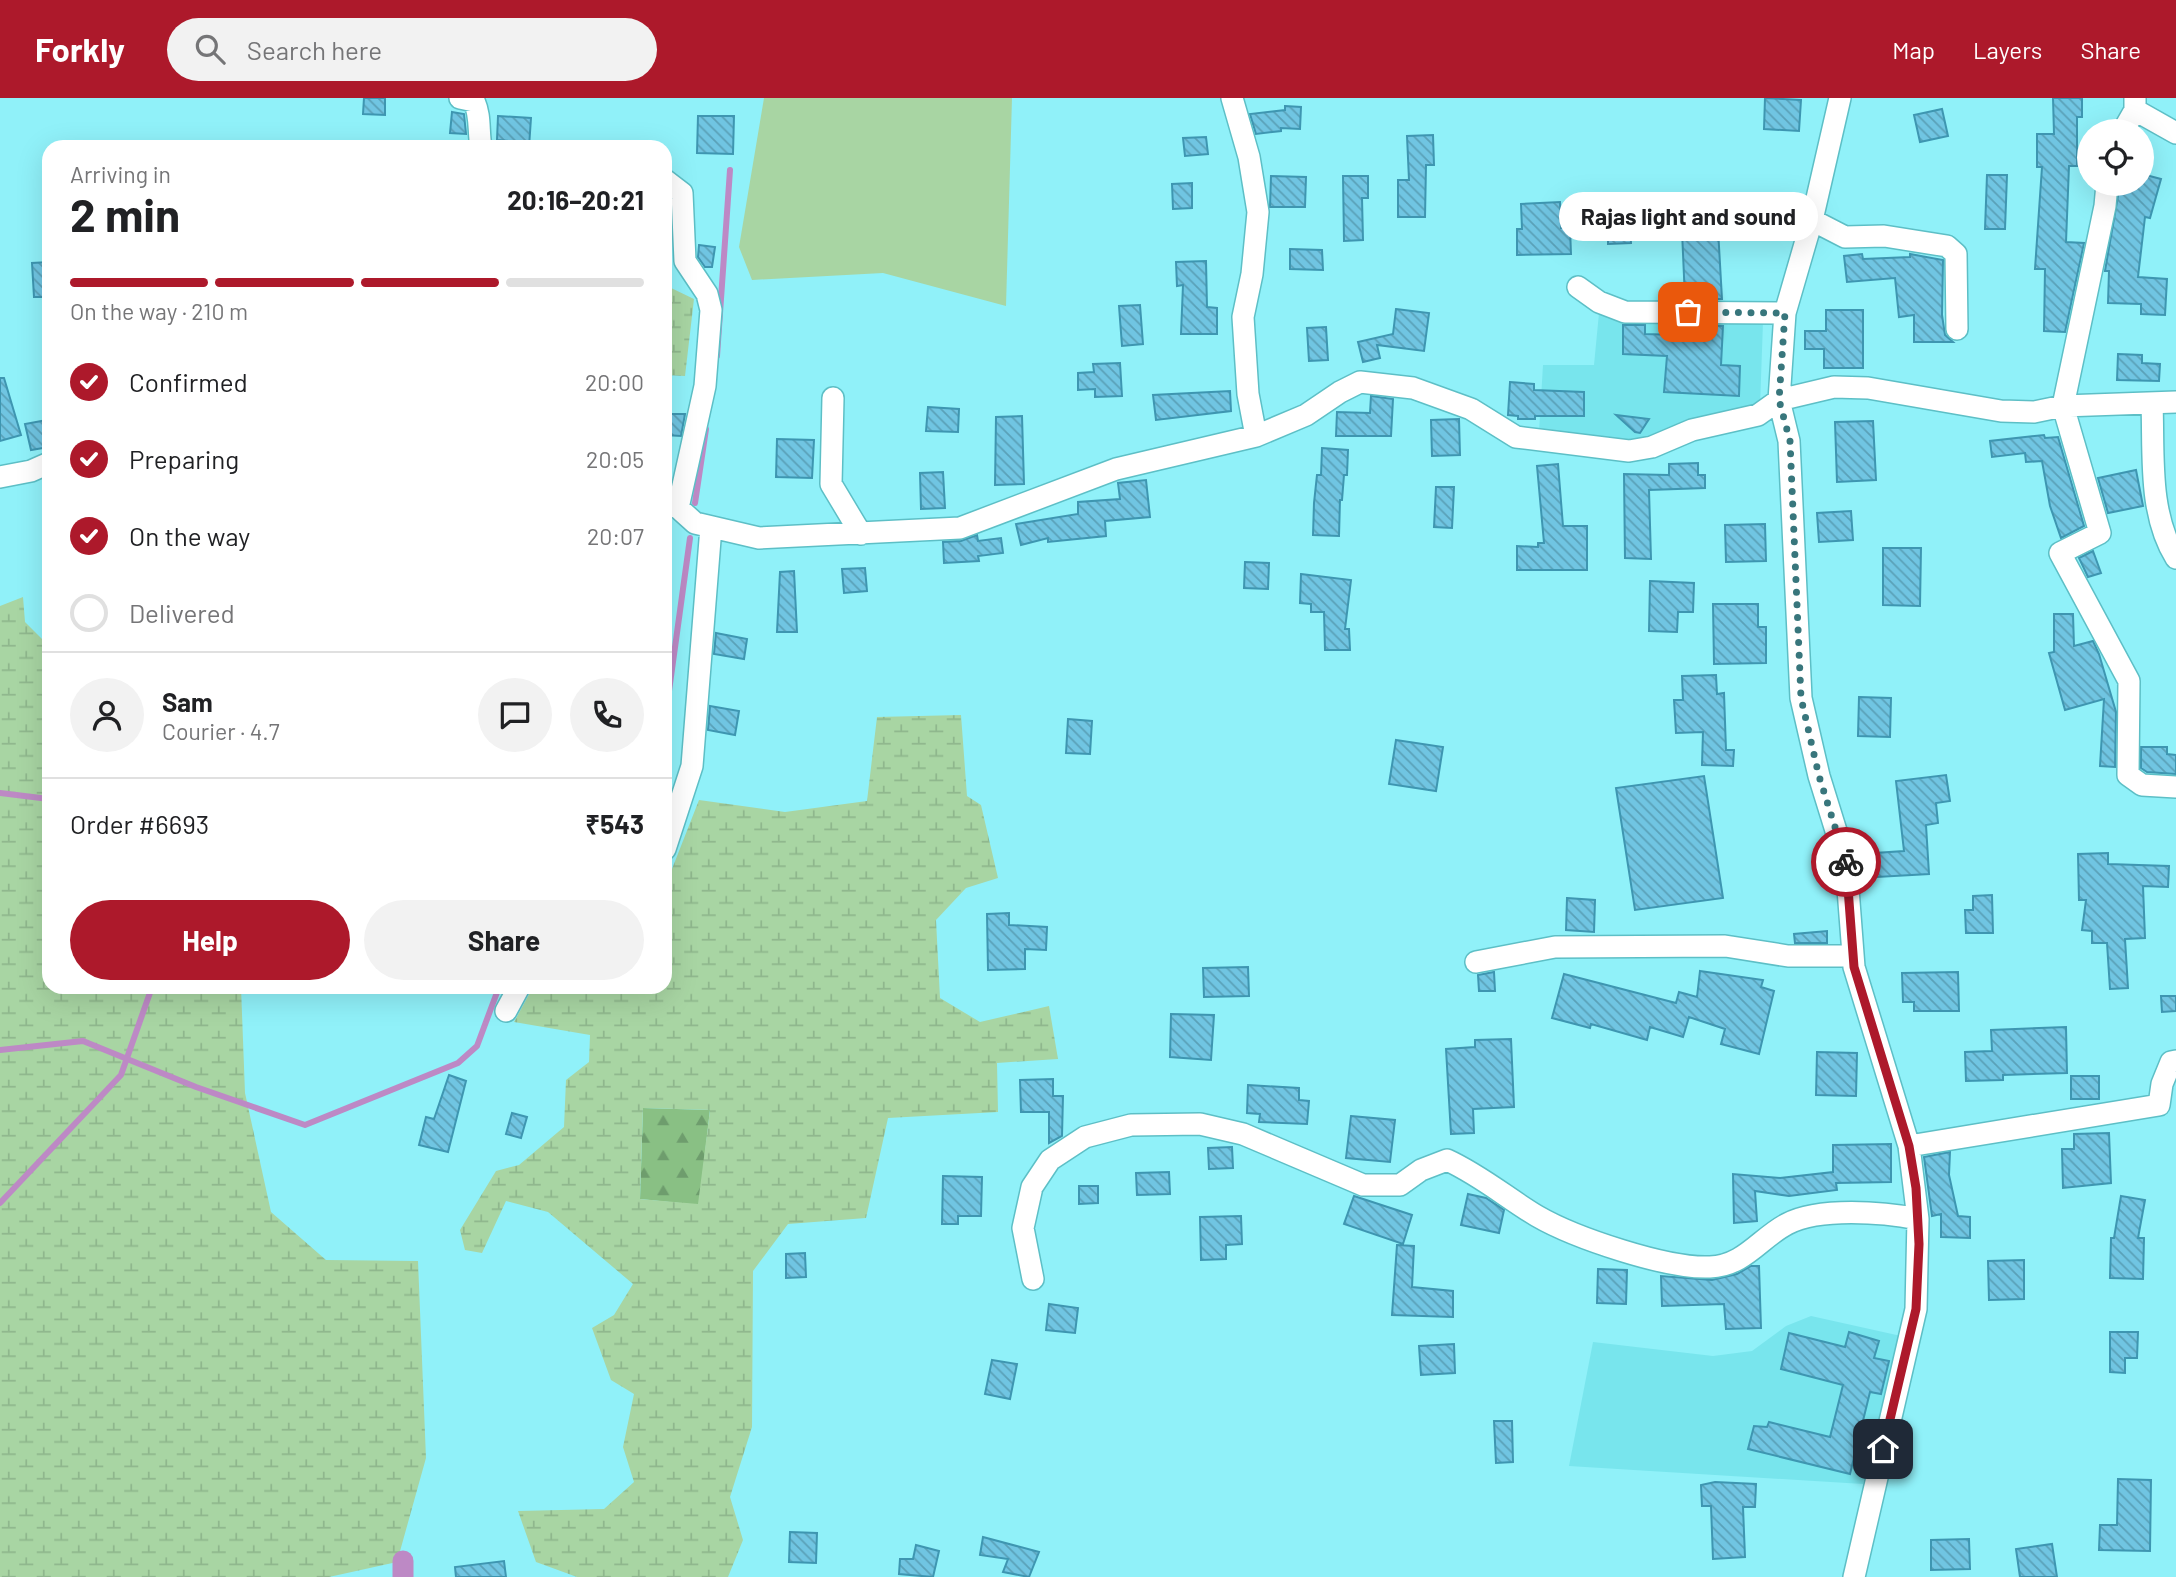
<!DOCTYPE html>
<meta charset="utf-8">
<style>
body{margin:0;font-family:Barlow,sans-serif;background:#f2f2f2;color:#202124;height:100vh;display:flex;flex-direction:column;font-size:26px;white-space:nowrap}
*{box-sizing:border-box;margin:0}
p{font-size:23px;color:#757577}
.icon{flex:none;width:38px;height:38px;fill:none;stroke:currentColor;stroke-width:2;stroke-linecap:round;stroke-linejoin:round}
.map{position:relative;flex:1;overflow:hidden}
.side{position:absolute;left:42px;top:42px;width:630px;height:854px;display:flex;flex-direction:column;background:#fff;border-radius:21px;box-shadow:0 7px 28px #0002}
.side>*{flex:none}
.buttons{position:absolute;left:2077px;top:21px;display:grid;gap:14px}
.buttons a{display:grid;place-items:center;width:77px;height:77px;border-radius:50%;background:#fff;box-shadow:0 7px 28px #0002;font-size:35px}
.pin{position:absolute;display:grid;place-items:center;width:60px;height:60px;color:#fff;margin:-30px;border-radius:14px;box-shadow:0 4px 10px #0006}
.courier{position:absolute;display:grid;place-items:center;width:70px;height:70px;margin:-35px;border:5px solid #ad192b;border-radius:50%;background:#fff;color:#222;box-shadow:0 2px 9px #0007}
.bubble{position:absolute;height:49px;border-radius:24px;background:#fff;box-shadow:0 7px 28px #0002;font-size:23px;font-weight:700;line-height:49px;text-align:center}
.head em{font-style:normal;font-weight:700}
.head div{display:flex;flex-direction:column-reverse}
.head{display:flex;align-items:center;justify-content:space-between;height:119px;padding:0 28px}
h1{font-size:46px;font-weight:700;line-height:52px}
.bar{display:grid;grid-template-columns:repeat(4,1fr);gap:10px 7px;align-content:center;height:84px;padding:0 28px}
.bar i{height:9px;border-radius:5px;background:#e0e0e0}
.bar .active{background:#ad192b}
.bar p{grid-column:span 4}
.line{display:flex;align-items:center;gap:18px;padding:0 28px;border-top:2px solid #e0e0e0}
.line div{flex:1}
.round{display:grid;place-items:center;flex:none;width:74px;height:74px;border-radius:37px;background:#f2f2f2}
ol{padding:0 28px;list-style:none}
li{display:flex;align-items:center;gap:21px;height:77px}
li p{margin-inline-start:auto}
li .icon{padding:7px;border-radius:50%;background:#ad192b;color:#fff;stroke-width:4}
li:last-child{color:#757577}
li i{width:38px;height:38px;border:4px solid #e0e0e0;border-radius:50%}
.action{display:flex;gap:14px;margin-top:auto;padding:14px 28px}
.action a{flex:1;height:80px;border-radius:42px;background:#ad192b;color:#fff;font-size:28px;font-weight:700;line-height:80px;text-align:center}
.action a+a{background:#f2f2f2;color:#202124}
header{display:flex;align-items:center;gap:42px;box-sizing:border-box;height:98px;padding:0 35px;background:#ad192b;color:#fff}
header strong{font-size:33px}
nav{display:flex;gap:38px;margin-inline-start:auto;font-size:24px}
.search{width:490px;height:63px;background:#f2f2f2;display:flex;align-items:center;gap:18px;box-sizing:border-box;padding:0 24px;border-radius:38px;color:#757577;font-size:26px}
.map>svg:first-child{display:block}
</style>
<header>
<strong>Forkly</strong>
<div class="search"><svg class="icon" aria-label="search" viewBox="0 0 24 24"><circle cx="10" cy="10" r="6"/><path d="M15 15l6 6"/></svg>Search here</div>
<nav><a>Map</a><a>Layers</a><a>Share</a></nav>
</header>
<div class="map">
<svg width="2176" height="1479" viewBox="0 0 2176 1479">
<defs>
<pattern id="forest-firs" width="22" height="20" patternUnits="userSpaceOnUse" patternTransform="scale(1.75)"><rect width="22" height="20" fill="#89c084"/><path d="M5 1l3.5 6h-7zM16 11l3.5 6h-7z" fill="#6e9d6d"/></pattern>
<pattern id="wetland-marsh" width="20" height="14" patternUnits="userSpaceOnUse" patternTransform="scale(1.75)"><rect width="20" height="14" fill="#a8d5a3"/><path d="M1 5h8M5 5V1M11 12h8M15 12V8" fill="none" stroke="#8fb78d"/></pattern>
<pattern id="building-back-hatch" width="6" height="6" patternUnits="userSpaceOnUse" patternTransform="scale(1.75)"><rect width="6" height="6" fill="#70c5e2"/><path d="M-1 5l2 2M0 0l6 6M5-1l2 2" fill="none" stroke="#5aa1b8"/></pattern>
</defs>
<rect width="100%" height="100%" fill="#90f1f9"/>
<path fill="#78e5ed" d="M1599 215 1763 224 1760 308 1684 323 1655 339 1619 343 1539 334 1543 267H1594Z
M1811 1218 1901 1238 1863 1386 1569 1368 1593 1244 1713 1258 1752 1253 1786 1228Z"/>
<path fill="#a8d5a3" d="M764 0H1012L1006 208 883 175 752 182 739 149Z"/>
<path fill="url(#forest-firs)" d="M643 1010 710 1012 699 1107 640 1101Z"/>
<path fill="url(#wetland-marsh)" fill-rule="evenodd" d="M665 183 667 188 694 201 685 278 665 277Z
M23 499 25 524 49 548V889H241L245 995 271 1114 326 1162 418 1163 426 1360 397 1464 329 1479H0V508Z
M961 617 967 698 981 707 998 780 966 790 936 822 940 900 980 924 1049 908 1058 961 997 965 998 1014 888 1020 866 1120 788 1126 753 1173 752 1329 730 1399 743 1442 728 1479H577L536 1464 518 1413 604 1411 634 1384 623 1349 634 1296 611 1282 592 1230 614 1217 633 1186 548 1114 506 1103 482 1155 465 1152 460 1132 496 1073 519 1067 564 1029 566 982 589 964 590 937 514 924 533 889H665V771H672L699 702 785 714 867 703 877 619ZM643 1010 710 1012 698 1106 640 1101Z"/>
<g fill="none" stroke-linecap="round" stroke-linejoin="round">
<path stroke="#bd89c5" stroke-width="6" d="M717 258 730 72
M695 405 706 331
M665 622 690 440
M0 695 49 701
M0 952 83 943 196 989 305 1027 458 965 477 948 499 889
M0 1105 121 977 152 889"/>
<path stroke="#bd89c5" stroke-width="21" d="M403 1463V1479"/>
</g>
<path fill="url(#building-back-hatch)" stroke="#3e96b1" stroke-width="2" d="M364 0H385V17L363 16Z
M1765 0 1801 2 1799 33 1764 31Z
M2053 0H2082V19H2077V68H2069L2066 144 2084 145 2065 234 2044 233 2045 171H2035L2042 69H2037V36H2054Z
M1285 8 1301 9 1300 31 1281 30V33L1256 36 1250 16 1285 12Z
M1942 11 1948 38 1920 44 1914 17Z
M452 14 464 16 466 36 450 35Z
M498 18 531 20 529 49H508V43L497 42Z
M698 18H734L733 56 697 55Z
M1433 37 1434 67H1426L1425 119H1398V82H1409L1407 38Z
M1206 39 1208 56 1185 58 1183 40Z
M2142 76 2161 81 2150 120 2145 119 2138 179 2167 181 2165 217 2141 216V206L2108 205 2109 173H2105L2120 86H2142Z
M1987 77H2007L2005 131H1985Z
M1271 78 1306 79 1305 109H1270Z
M1343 78H1368V100H1362L1363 142 1344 143Z
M1192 85V110L1173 111 1172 86Z
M1560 104 1561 130H1570L1571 156 1517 157V131H1522L1521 106Z
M1608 129H1630L1631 145 1608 146Z
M1718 131 1722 201H1685L1682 133Z
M699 147 715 149 712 169H705L698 159Z
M1290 151 1322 152 1323 172 1290 171Z
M1862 156 1863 161 1910 159V156L1943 162 1942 217 1945 237 1953 244H1914V217L1899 219 1895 180 1847 184 1844 158Z
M1206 163 1207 209 1217 210V236H1181L1183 187 1177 188 1176 164Z
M49 164V199H34L32 165Z
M1140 207 1143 246 1122 248 1119 208Z
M1396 211 1429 215 1424 253 1377 247 1380 260 1363 264 1358 244 1393 236Z
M1826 212H1863V270H1824V251H1805V233H1826Z
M1623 227H1645V236L1677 237V227L1723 228 1721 267 1740 268 1739 298 1664 294 1667 258 1623 256Z
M1326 229 1328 262 1309 263 1307 230Z
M2118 256 2142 257V265L2160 266 2159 283 2117 282Z
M1120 265 1122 298 1095 299V291L1078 292V275L1094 274 1093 266Z
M0 280H4L21 337 0 343Z
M1510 284 1534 286V292L1584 294V318H1535V321H1518V318L1508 317Z
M1230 293 1231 313 1156 322 1153 297Z
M1371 298 1393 301 1391 338H1336L1337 314 1370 315Z
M928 309 959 311 958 334 926 333Z
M665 316H685L681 338 665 337Z
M1616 317 1649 321 1640 335 1635 334Z
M1022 318 1024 386 995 387 996 319Z
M1459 321 1460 357 1432 358 1431 322Z
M47 322 49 349 31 352 25 326Z
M1873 323 1876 382 1837 384 1835 324Z
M2044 337 2045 340 2058 339 2084 428 2061 440 2050 408 2042 363 2026 364 2025 355 1992 359 1990 343Z
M777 341 814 342 812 380 776 379Z
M1322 350 1348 352 1347 377H1344L1342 402H1340L1339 438 1313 437 1314 405 1317 377H1321Z
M1698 365V377H1705V390L1649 392 1651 461 1625 460 1624 376 1669 377V366Z
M1558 366 1563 428H1587V472H1517V448L1538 449V445H1544L1537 368Z
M2136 372 2143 408 2108 415 2098 380Z
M943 374 945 410 921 411 920 375Z
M1146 382 1150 419 1105 423 1106 438 1048 444V440L1021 447 1016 426 1078 416V404L1120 401 1118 385Z
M1436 389H1454L1452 430 1434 429Z
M1851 413 1853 442 1819 444 1817 415Z
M1765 426 1766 463 1726 464 1725 427Z
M977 437 978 443 1001 440 1003 455 978 458 979 463 944 465 943 444 961 443Z
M1883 450H1921L1920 508 1883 507Z
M2093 453 2101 475 2088 479 2079 460Z
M1245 464 1269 465 1268 491 1244 490Z
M865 470 867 493 844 495 842 471Z
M794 473 797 534H777L780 474Z
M1301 476 1351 482 1345 531H1349L1350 552H1325L1324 514H1311V506L1300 505Z
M1650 483 1694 485 1693 514H1678L1677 534 1649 533Z
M1713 506H1758V529H1766V565L1714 566Z
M2054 516H2073L2074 548 2093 543 2099 556 2116 614 2115 669 2100 668 2104 601 2065 612 2049 555 2054 554Z
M716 535 747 541 744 561 714 556Z
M1716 577 1717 596 1724 595 1726 652H1734L1733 668 1702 667 1703 634 1676 635 1674 602H1683L1682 578Z
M1859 599 1891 600 1890 639 1858 638Z
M710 608 739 613 735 637 708 632Z
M1068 621 1092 623 1090 656 1066 655Z
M1396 642 1443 649 1436 693 1389 686Z
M2141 649H2167V656L2176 657V676L2147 674 2141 670Z
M1946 677 1950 703 1936 705 1938 725 1926 727 1929 776 1877 779 1875 755 1904 753 1896 683Z
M1704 678 1723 800 1635 812 1616 690Z
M2108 755V766L2169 768 2168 789 2143 788 2145 840 2125 841 2128 890 2110 891 2107 845H2092V833L2082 832 2086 802H2079L2078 756Z
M1992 797 1993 835H1966L1965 812H1973V798Z
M1567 800 1595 802 1594 834 1566 832Z
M1009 815V827L1047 829 1046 852 1025 851V871L988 872 987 816Z
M1827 833V845H1795L1794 836Z
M1248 869 1249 898 1204 899 1203 870Z
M1700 873 1763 882 1761 889 1774 893 1759 956 1721 946 1725 931 1689 919 1683 939 1650 929 1647 942 1591 926 1590 930 1552 920 1564 876 1676 905 1679 894 1697 899Z
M1494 874 1495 893H1479L1478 877Z
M1958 874 1959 913H1914V904H1903L1902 875Z
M2161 898H2176V913L2162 914Z
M1171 916 1214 917 1211 962 1170 959Z
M2066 929 2067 975 2003 977V982L1966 983 1965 954 1992 953 1991 932Z
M1511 941 1514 1009 1473 1011 1474 1035 1451 1036 1446 951 1475 949V942Z
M1817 954 1857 955 1856 998 1816 997Z
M449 977 466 983 448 1054 419 1047 426 1019 434 1021Z
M2071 978H2099V1001H2071Z
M1053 981V998H1063L1062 1038 1049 1045V1014H1021L1020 982Z
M1248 987 1299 990V1002L1309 1003 1307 1026 1259 1024 1260 1016 1247 1015Z
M512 1015 527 1019 521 1040 506 1036Z
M1351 1018 1395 1022 1390 1064 1346 1060Z
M2109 1035 2111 1085 2063 1090 2062 1051H2074V1036Z
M1891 1046V1084L1836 1085 1837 1092 1789 1098 1755 1093 1757 1123 1734 1125 1733 1076 1780 1080 1833 1074V1047Z
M1232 1049 1233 1070 1209 1071 1208 1050Z
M1950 1054 1949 1077 1958 1118 1970 1119V1140L1941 1139V1116L1932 1118 1924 1059Z
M1169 1074 1170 1096 1137 1097 1136 1075Z
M943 1078 982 1079 981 1118H958V1126H942Z
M1079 1088H1098V1105L1079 1106Z
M1468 1096 1486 1100 1504 1112 1499 1135 1461 1127Z
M1354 1098 1412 1117 1403 1146 1344 1126Z
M2121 1098 2145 1102 2138 1140H2144L2143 1181 2110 1180 2111 1140H2114Z
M1241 1118 1242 1146 1226 1147V1161L1201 1162 1200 1119Z
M1397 1147 1414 1148 1412 1189 1453 1193V1219L1392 1217Z
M805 1155 806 1179 786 1180V1156Z
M2024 1162V1201L1989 1202 1988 1163Z
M1751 1168H1759L1761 1230 1726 1231 1724 1206 1662 1208 1661 1178 1712 1182 1737 1176Z
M1598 1171 1627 1172 1626 1206 1597 1205Z
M1049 1206 1078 1210 1075 1235 1046 1232Z
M1849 1234 1879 1243 1874 1260 1889 1263 1881 1296 1870 1294 1850 1376 1748 1351 1754 1328 1767 1329 1769 1324 1830 1339 1843 1287 1781 1271 1789 1235 1845 1249Z
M2110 1234H2138L2137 1260H2125V1275L2110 1274Z
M1454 1246 1455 1275 1421 1277 1419 1248Z
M992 1262 1017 1266 1010 1301 985 1296Z
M1494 1323H1512L1513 1364 1496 1365Z
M2118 1381 2151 1382 2150 1453 2099 1452 2100 1427H2117Z
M1715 1384 1756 1386 1755 1409H1743L1745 1459 1713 1461 1711 1408H1702L1701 1387Z
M790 1434 817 1435 816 1465 789 1464Z
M983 1439 1039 1454 1029 1479 1003 1474 1008 1461 980 1457Z
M1969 1441 1970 1471 1931 1472V1442Z
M2052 1446 2057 1479H2020L2016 1451Z
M916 1447 939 1453 933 1479 899 1476 900 1461H913Z
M504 1463 506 1479H456L455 1469Z"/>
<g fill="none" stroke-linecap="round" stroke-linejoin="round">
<g stroke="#5dbfc6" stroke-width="24">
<path id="minor" d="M460 0 474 3C481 18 478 33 481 49
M1232 0 1249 59 1258 114 1252 176 1243 219 1248 296 1256 338
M1840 0 1812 122 1785 215 1779 302 1789 343 1801 600 1819 678 1846 765 1854 869 1909 1048 1918 1121 1916 1211 1854 1479
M2135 12 2176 35
M2123 33 2135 12V0
M665 82 682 95 685 163 707 196 711 212 705 288 678 410
M2107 86 2105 108 2063 308 2100 435 2060 455 2129 583 2128 677 2142 687 2176 689
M1812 122 1845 139 1884 138 1947 148 1956 156 1957 231
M1578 189 1599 204 1625 214 1785 215
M833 300 831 386 861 436
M2152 305C2154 356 2148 415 2176 460
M0 379 31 373 49 365
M665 398 695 425 759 440 960 430 1116 371 1256 338 1306 317 1340 294 1360 284 1413 290 1471 311 1516 339 1629 353 1652 349 1692 332 1758 317 1779 302 1834 289 1868 290 2001 313 2034 314 2063 308 2176 304
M665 751 692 668 711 429
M1476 864 1555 849 1725 848 1788 858H1853
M506 913 519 889
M1909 1048 2159 1007 2162 986 2171 964 2176 963
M1033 1181 1023 1130 1032 1089 1050 1062 1085 1039 1131 1027 1200 1026 1243 1036 1363 1087H1400L1421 1072 1447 1062C1480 1077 1507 1100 1537 1118 1575 1140 1667 1171 1710 1169 1744 1168 1760 1140 1787 1126 1819 1109 1883 1114 1918 1121"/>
</g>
<use href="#minor" stroke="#fff" stroke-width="21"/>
</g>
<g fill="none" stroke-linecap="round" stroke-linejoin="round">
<path stroke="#38767c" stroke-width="7" stroke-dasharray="0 12.6" d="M1688 214 1785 215 1779 302 1790 343 1801 600 1819 678 1846 764"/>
<path stroke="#ad192b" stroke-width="9" d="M1846 764 1854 869 1909 1048 1916 1090 1919 1146 1916 1211 1883 1351"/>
</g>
</svg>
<div class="buttons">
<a><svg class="icon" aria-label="locate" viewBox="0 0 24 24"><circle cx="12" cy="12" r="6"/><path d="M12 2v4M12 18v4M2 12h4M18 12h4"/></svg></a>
</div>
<div class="pin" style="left:1688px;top:214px;background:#ea580c"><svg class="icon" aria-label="bag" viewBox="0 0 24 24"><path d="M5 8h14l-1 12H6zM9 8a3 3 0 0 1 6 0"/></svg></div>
<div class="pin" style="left:1883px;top:1351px;background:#1f2937"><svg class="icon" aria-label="home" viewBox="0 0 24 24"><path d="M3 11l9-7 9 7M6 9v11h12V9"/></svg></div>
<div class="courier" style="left:1846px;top:764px"><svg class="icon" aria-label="bike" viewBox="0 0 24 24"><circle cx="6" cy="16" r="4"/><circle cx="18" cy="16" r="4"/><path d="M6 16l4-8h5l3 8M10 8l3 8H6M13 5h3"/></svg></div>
<div class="bubble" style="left:1559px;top:94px;width:259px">Rajas light and sound</div>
<section class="side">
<div class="head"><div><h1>2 min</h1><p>Arriving in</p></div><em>20:16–20:21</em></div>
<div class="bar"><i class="active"></i><i class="active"></i><i class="active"></i><i></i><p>On the way · 210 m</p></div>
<ol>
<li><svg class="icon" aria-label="check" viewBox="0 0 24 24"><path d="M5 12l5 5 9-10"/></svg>Confirmed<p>20:00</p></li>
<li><svg class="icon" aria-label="check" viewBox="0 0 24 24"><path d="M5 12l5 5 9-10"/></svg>Preparing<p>20:05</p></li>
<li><svg class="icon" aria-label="check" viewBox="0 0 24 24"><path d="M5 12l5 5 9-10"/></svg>On the way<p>20:07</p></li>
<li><i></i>Delivered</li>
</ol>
<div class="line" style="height:126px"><a class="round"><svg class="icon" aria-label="person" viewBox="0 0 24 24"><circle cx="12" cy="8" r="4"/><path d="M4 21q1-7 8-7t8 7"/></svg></a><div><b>Sam</b><p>Courier · 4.7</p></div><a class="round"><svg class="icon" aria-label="chat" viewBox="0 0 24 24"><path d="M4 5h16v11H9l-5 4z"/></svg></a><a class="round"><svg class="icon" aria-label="phone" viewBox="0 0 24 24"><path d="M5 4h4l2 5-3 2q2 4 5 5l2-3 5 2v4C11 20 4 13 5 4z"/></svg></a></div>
<div class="line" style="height:91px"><div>Order #6693</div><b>₹543</b></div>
<div class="action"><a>Help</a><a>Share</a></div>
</section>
</div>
